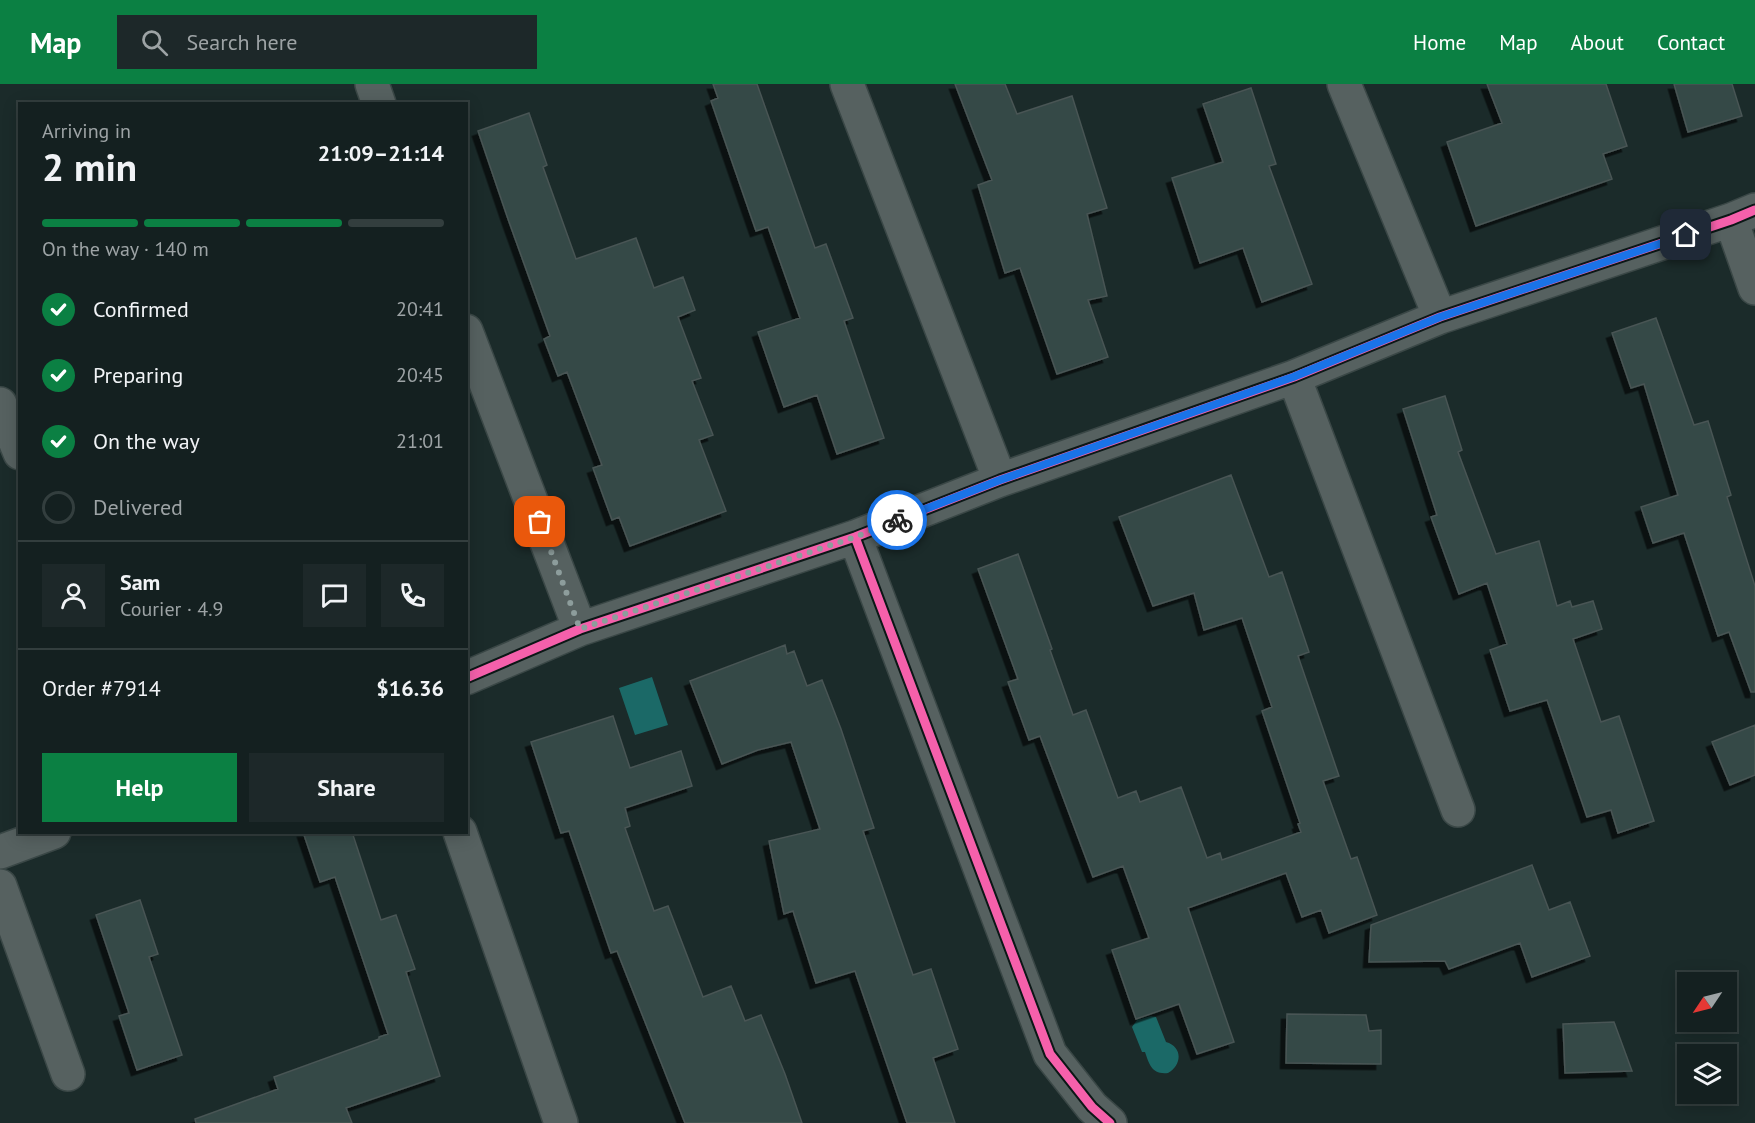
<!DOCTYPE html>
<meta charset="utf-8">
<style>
body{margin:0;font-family:"PT Sans",sans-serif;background:#1d2829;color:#f1f3f6;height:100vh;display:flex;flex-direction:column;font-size:22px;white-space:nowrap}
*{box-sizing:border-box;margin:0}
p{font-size:20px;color:#9da3a5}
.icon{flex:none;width:33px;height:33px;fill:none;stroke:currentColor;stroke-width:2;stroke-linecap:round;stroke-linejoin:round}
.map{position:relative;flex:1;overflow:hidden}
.drawer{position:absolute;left:18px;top:18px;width:450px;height:732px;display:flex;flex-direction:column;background:#142020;border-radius:0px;box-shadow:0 3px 15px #0003,0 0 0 2px #333e3e}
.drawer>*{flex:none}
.needle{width:39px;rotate:235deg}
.controls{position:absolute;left:1677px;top:888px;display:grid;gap:12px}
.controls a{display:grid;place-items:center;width:60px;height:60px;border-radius:0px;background:#142020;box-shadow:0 3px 15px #0003,0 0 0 2px #333e3e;font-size:30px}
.pin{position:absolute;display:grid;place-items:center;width:51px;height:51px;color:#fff;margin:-26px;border-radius:12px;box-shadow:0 3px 9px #0006}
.courier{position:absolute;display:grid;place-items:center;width:60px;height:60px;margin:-30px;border:4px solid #1a73e8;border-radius:50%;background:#fff;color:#222;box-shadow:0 2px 8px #0007}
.summary em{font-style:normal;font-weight:600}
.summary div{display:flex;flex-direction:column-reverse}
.summary{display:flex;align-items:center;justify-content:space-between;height:102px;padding:0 24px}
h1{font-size:39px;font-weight:600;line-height:45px}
.bar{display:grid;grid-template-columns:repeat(4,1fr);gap:9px 6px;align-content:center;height:72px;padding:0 24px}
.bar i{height:8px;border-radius:4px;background:#333e3e}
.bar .selected{background:#0b8043}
.bar p{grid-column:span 4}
.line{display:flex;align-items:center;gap:15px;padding:0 24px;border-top:2px solid #333e3e}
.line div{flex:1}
.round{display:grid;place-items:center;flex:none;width:63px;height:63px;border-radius:0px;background:#1d2829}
ol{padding:0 24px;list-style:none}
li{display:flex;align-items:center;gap:18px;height:66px}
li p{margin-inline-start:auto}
li .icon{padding:6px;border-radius:50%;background:#0b8043;color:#fff;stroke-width:4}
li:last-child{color:#9da3a5}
li i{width:33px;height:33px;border:3px solid #333e3e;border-radius:50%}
.cta{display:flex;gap:12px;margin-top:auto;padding:12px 24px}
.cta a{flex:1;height:69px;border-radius:0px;background:#0b8043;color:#fff;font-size:24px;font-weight:600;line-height:69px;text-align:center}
.cta a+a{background:#1d2829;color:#f1f3f6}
header{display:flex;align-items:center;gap:36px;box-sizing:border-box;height:84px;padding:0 30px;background:#0b8043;color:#fff}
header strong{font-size:28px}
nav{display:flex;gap:33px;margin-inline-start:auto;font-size:21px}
.search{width:420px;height:54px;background:#1d2829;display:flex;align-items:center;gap:15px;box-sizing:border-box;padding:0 21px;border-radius:0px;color:#9da3a5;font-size:22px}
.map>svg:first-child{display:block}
</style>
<header>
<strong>Map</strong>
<div class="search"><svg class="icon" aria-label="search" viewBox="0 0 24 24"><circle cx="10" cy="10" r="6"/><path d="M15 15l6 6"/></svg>Search here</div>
<nav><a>Home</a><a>Map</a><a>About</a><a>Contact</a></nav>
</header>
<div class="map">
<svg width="1755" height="1039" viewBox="0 0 1755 1039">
<defs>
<filter id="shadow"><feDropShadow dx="-5.5" dy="5.5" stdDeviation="0" flood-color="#0009"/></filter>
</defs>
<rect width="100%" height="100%" fill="#1b2b2a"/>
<path fill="#1b6967" d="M652 593 668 641 635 651 619 604Z
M1151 932 1156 933 1166 958C1183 963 1182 981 1168 989 1152 991 1149 980 1145 968H1142L1132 943 1137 936Z"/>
<path fill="#364847" stroke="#485554" stroke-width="1.5" filter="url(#shadow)" d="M713 0H757L815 164 826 160 853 234 844 237 884 354 837 370 817 311 784 323 758 248 800 234 768 143 756 147 711 17 718 14Z
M955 0H1005L1017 30 1072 12 1107 124 1087 130 1107 212 1088 216 1108 273 1057 290 1020 184 1005 189 978 101 992 96Z
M1487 0H1606L1627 62 1603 70 1612 95 1476 142 1447 58 1502 39Z
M1674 0H1732L1742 32 1688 48Z
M1251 4 1276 80 1269 82 1312 200 1262 218 1243 164 1200 179 1172 94 1223 78 1203 20Z
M529 29 547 81 543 83 576 175 636 154 654 204 683 193 695 226 678 233 701 294 692 297 713 351 699 356 726 427 630 462 619 433 612 436 593 384 602 381 567 288 558 292 544 255 550 252 508 135 478 47Z
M1656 234 1694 341 1708 337 1731 411 1727 413 1755 502V608H1751L1729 548 1718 552 1684 449 1653 459 1641 423 1678 411 1644 300 1631 304 1612 249Z
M1445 312 1462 366 1458 368 1496 470 1539 457 1557 522 1570 517 1572 523 1593 517 1602 545 1573 555 1601 638 1619 632 1654 737 1618 749 1611 726 1587 733 1547 616 1510 627 1490 566 1507 560 1487 499 1459 510 1431 433 1437 431 1403 325Z
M1231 391 1269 493 1282 488 1309 568 1298 572 1339 692 1323 697 1351 775 1357 773 1377 831 1329 849 1321 826 1302 833 1286 789 1188 824 1234 958 1197 970 1179 920 1136 935 1112 866 1149 854 1123 782 1093 793 1040 652 1029 656 1008 598 1018 595 978 485 1018 470 1052 565 1050 566 1073 631 1086 626 1118 714 1136 707 1140 718 1181 703 1207 774 1220 769 1222 776 1301 748 1298 740 1300 739 1262 627 1272 623 1242 534 1204 546 1194 509 1153 522 1119 433Z
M785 561 787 570 794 567 807 602 822 596 841 645 874 744 863 747 913 891 931 885 958 965 933 974 955 1039H907L855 887 816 899 793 827 784 830 769 757 820 745 791 658 758 666 722 680 690 597Z
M613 632 630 684 681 667 692 702 625 724 630 742 625 744 654 827 668 822 703 913 731 902 745 937 761 931 785 990 802 1039H685L617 867 611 869 569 747 561 749 531 658Z
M1755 641V691L1730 701 1712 658Z
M303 748H352L381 836 396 831 415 885 406 888 440 992 346 1024 352 1039H196L195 1035 278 1005 274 993 379 955V953L388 950 335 793 320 798Z
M1532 781 1549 826 1570 818 1590 872 1532 893 1520 859 1449 885 1445 877 1369 878 1371 841Z
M140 816 158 870 149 873 182 971 137 986 119 932 129 929 96 831Z
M1287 930 1366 931 1369 947 1381 946V980L1286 979Z
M1614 938 1632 987 1565 989 1563 940Z"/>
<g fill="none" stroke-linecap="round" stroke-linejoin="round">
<g stroke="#3a4746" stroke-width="36">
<path id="street" d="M372 0 379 20
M847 0 1000 396
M1344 0 1440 233
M1731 136 1755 204
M466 247 580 545
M1294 293 1458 726
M0 320 20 369
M855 453 1050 970 1092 1023 1110 1039
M466 594 580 545 855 453 1000 396 1294 293 1440 233 1731 136 1755 126
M460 748 561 1039
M0 768 54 748
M0 802 68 990"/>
</g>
<use href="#street" stroke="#566160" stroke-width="33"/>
<g stroke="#0b1716" stroke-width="13">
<path id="cycleway" d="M855 453 1050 970 1092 1023 1110 1039
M466 594 580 545 855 453 1000 396 1294 293 1440 233 1731 136 1755 126"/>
</g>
<use href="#cycleway" stroke="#f560ab" stroke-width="9"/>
</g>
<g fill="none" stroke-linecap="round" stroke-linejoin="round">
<path stroke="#8d9d9c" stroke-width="6" stroke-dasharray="0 10.8" d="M540 438 580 545 855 453 897 436"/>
<path stroke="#1a73e8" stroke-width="8" d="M897 436 1000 396 1293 293 1440 233 1686 151"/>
</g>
</svg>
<div class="controls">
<a><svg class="needle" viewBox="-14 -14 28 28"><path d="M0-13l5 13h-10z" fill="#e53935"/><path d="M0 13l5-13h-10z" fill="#9da3a5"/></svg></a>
<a><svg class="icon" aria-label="layers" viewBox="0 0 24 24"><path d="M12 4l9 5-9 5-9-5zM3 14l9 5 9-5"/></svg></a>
</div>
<div class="pin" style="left:540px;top:438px;background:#ea580c"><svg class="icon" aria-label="bag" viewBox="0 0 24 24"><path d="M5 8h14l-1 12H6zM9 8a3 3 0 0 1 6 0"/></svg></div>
<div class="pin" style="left:1686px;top:151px;background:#1f2937"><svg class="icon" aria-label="home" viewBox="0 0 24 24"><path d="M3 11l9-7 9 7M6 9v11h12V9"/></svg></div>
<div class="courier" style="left:897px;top:436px"><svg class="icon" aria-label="bike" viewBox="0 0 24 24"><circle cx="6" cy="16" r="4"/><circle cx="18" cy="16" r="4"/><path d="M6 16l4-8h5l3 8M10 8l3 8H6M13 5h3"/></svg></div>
<section class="drawer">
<div class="summary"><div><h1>2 min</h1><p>Arriving in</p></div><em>21:09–21:14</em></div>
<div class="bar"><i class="selected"></i><i class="selected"></i><i class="selected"></i><i></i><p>On the way · 140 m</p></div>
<ol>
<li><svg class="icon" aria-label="check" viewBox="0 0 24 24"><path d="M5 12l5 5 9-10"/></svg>Confirmed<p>20:41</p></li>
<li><svg class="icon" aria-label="check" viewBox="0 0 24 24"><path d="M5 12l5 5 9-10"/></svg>Preparing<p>20:45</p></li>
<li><svg class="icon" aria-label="check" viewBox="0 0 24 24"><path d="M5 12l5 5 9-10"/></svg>On the way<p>21:01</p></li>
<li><i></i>Delivered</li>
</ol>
<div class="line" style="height:108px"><a class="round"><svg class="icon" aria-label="person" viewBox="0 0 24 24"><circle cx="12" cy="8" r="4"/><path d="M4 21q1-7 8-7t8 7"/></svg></a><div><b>Sam</b><p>Courier · 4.9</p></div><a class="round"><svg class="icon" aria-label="chat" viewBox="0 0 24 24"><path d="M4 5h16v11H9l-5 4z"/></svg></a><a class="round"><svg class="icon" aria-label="phone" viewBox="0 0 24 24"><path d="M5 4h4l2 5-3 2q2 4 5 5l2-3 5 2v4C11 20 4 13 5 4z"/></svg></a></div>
<div class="line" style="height:78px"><div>Order #7914</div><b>$16.36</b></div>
<div class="cta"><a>Help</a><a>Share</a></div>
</section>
</div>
